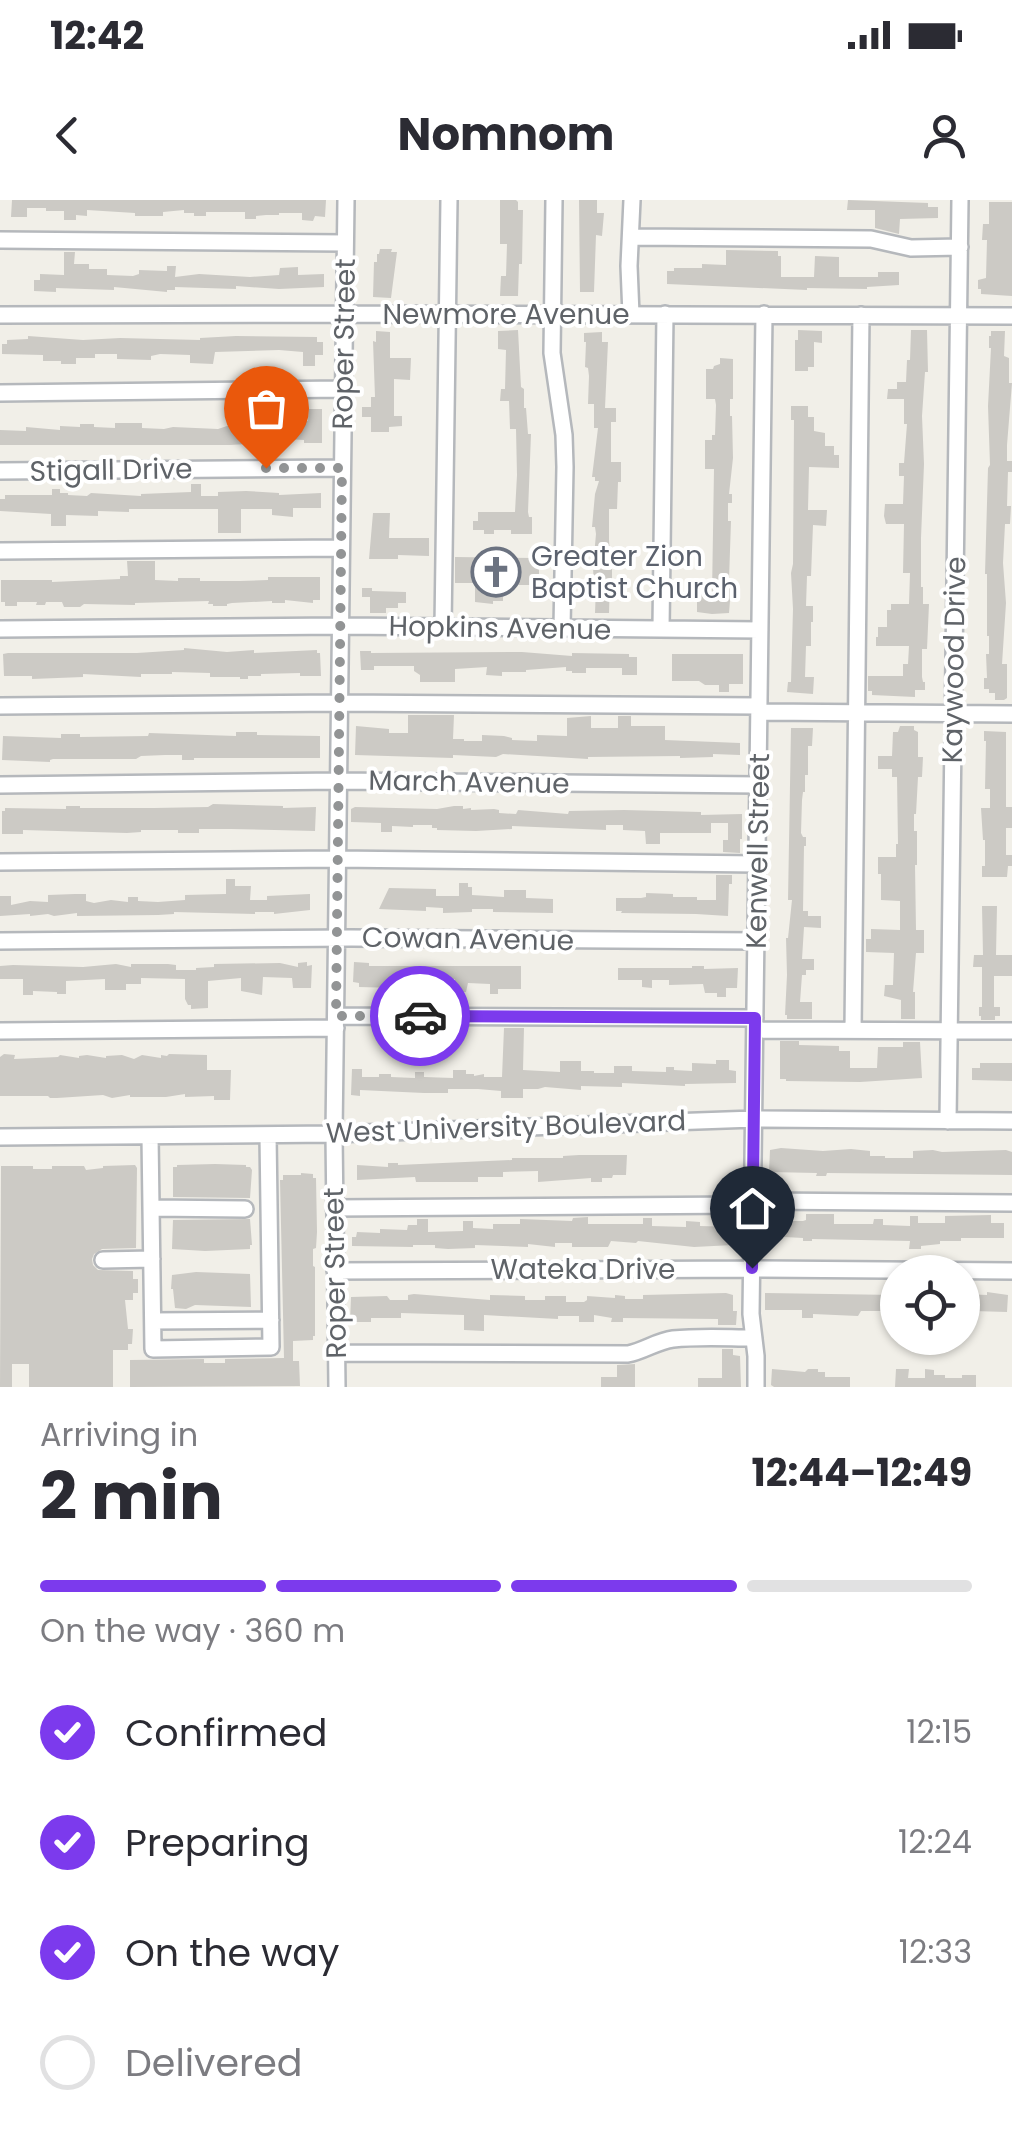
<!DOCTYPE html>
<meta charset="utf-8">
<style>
body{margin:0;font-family:Poppins,sans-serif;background:#f7f7f7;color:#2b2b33;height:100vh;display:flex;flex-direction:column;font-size:38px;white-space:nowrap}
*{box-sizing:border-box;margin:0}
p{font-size:32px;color:#7c7c81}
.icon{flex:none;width:55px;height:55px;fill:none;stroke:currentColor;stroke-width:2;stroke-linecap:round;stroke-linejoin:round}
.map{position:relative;height:1187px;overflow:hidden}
.details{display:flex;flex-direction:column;background:#fff;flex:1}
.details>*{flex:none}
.controls{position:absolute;left:880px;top:1055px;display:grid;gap:20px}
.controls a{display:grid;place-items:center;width:100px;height:100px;border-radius:50%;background:#fff;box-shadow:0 2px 8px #0004;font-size:50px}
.pin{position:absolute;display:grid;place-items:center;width:85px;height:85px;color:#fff;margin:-102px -42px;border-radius:50% 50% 50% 0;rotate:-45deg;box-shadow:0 0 10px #0007}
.pin .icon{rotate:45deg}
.courier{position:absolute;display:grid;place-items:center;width:100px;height:100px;margin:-50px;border:8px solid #7c3aed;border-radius:50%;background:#fff;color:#222;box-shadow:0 2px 12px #0007}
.head em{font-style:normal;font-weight:700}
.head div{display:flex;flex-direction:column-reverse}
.head{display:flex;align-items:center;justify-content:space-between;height:170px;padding:0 40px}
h1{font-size:65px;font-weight:700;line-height:75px}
.bar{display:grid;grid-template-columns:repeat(4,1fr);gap:15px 10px;align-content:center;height:120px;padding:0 40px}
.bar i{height:12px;border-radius:8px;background:#e1e1e2}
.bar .selected{background:#7c3aed}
.bar p{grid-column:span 4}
ol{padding:0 40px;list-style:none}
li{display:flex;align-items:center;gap:30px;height:110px}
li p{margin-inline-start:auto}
li .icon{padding:10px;border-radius:50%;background:#7c3aed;color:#fff;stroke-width:4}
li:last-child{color:#7c7c81}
li i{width:55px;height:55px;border:5px solid #e1e1e2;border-radius:50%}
.status{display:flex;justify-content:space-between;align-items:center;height:70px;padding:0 50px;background:#fff;direction:ltr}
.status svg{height:28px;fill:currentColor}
header{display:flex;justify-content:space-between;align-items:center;height:130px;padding:0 40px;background:#fff;font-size:45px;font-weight:700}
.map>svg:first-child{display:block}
</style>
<div class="status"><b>12:42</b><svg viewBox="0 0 49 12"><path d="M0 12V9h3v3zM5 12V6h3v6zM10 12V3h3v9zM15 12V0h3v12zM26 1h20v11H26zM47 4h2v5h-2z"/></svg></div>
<header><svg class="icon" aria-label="back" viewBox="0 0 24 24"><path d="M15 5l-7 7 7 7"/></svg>Nomnom<svg class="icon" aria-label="person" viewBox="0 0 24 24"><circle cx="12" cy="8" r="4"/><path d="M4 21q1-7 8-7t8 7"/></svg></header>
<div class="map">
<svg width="1012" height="1187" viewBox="0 0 1012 1187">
<rect width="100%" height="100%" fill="#f1efe8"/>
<path fill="#cccac5" d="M12 0H326L325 17 315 16 313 21 302 20V13H279V15H266L256 16V19H245V12H206V16H194V13H184V10L163 12V16H135V13L87 10V16L76 15V20H64V11H46V8H27V17H11Z
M500 0H516L518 2V10H523L522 64H519L518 96H500L501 76H506L507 44H500Z
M579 0H597V13H604L602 36 596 35 594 92H580Z
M848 0 928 3V7H938V18L900 19 899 34 875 28V10H847Z
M989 2H1012V96L981 94V89H978V80L986 78 987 40H982L983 24H989Z
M380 49H392L391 52H397L391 98 373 97 374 62H377V54H379Z
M726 50 778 51V56H781V77H814L815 56 839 57V77H878V72H899V85L867 87V89L807 88V90L667 84V71H674V68H702V64L726 65Z
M64 52H75L74 64H89V69H107V75L133 76 139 74V70L167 71V66H176L175 77 199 74 250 77 279 75 280 68 298 67V75L324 74V87L279 89 236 86V89L175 87V90H167V92L114 87V90L56 88V92L34 91V80H40V74L64 75Z
M518 130 521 187 524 189V208H526L528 234H531L528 312 529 317H532V334H511V330H494V334H484V330H473V321H478V312H515L517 275 516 229H510L509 201H500L501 189H505L506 150 498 149V131Z
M798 130 822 131V143L814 142V167H808V171H795V140H798Z
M911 130H927L928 172H925L922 216 924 264 921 338V387H923V404H929L927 449H922V477L923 482H925V490H915V497L872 495V491H868V476H903V464H908L909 446H876V437H878V427H887V410H891V404H909L910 373H903L904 324H886L884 316 885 304H903L904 276H899V263H904L907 224H904V199H887L888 189H897V182H906L907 160H910Z
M376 131 390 132V158H411L410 180 394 179V216H402V226L389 227V232H371V217H362V207H371V197H375L373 141 376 142Z
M991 131H1005L1004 156 1009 158V183H1012L1007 245V261H1012V272H1008L1007 306H1011L1010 324H1005L1003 363 1006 403 1002 464H1007V498L1004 500H995V493H989V489H984V478H987L986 454H989V436H987V374H985L988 268 990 265 988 206 991 148H989V136H991Z
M602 132V142H608L605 208H616V222H611V262H621V282H618L617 309H609V340L611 368H612V379H610L609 413H595L596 387H594L593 367 596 334 595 327H592L595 294 599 281H595V277H592L598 228H594V204H588L589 176 588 168 585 167 586 142H584V133Z
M28 136 83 140 120 138 200 140V138L236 136 317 137V142H323V155H315V166H303V152L279 150 215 152 213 164 190 163V155L160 154 151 156V160L117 159V154H95V158H76V164H61V161H43V155L2 154V144H7V140L28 139Z
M720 158 733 159V199H730V216H732L733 258 729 294H732V303H728V321H731L729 380H731V389L729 413 712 414 697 412V394H712L714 269H705V240H712V235H715L716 205 715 199H706V169H713L714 166 720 164Z
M273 204 282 205V220L308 221 309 209H322V243H304V240L266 238V243L230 245H0V230L26 231V227L60 230V226L80 227V224H94V227L115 228V223H142V228L164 229 173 227 218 229 227 226 272 228Z
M791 206H808V217H814V231L825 233V246H834V255H839V268L809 267 808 310H827L826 326 813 325 811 376H807L806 406H813V422H811V446H806L805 477H814L813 494 787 492 788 482H791L793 409 791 373 793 364 794 220H791Z
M191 284H201V296H218V292L246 291 279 293V295L321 293V308H293V317L272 315V309H241V333H218V309H129V312L98 311V316L66 315V326H51V314L0 311V299H5V295H52V289H60V293H68V295L87 296 91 293 141 296V294L191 292Z
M373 313H390L389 338H429V356L398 355V359H369Z
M455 357 536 358V362H539V385H503V401H493V404L475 402V383H455Z
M127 361H155V380L178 381V378H200V381H240L268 380V377H320V400H313V403L285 400V403H272V401L232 403 227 404V406H213V404H208L209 401 135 403V405L84 404 80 407H64L62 402H46L45 405H36L37 402H17V406H5V402H1V380H52V382L120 379V376H128Z
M362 388H372V391L406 392V403H398V408H386V413H370V397H362Z
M184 448 227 452 254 450V453L317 450V453H320L321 476H300V473L261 474V476H248V479H240V477H210V473L172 472V474H141V477L83 474V477L32 479V476H4L3 454 8 453H137L184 450Z
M360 451H371V453L522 452 572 456V453L629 454V457H637V475H622V468H586V473H572V471H566V467L526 470V472H502V476L486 475 487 467 455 469V482H420V475L414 471V466H374V470H361Z
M672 454H743V484H729V492H719V485H705L699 481H672Z
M408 515H454L453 539H464V541H482V535L504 536 512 538V540L537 541V535L567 536V518L591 516V528H618V516H631V526H665V540L740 543V555L713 554V557L680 558V556L588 557V559L503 554 496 557 453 555V558L355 555 356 526 389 529V533H408Z
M900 526H914V530L918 532V557H923L922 577H918L916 614H914V631H917V665H915L916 730H924V753H916L913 792H915V819H901V800L884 796 885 785H893L894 753 866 752V739H871V729L900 730V701L881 700V674H878V657H896V644H898L897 577H892V569H878V556H892L893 532H898Z
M791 528H813L812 546H808V575H805V592H803L802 600 801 633 803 637H806V646H804L803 711H808V716H821V728L804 727 802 759H814V770H806V775H802L800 802H812V819H787V815H785L787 775 786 738H788L792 700H788Z
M984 531 1006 532V607H1012V628H1006V655H1012V666H1008L1007 677H982V666H985V640H983L981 608H990V589H985L986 541H984Z
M236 532H257V535L320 536V558H194V560H182V555H165L141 556 136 559H53L50 560V562L2 560 3 536 61 538V534H80V537L148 536 149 533 236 536Z
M213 604 283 606V608L316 607 315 631 231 629H199V633H178V630H141V632L127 633 23 630V634H2V611H5V608L66 609V606H80V608H154L208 607Z
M454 606H463V609L471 608V610L494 609 499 610V613L516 614 518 610 568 614 569 611 624 610 701 612V615L742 614V639H740V653L723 652V640H728V623H711V633H660V644H646L645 631 623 630V625H606V630L512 626V629L476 631 437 630V628H432V625H413V627L392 626V632H381V623L351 622V609L355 607 437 609Z
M716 675H732V684H729L728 716 696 714 621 713 622 711H616V698H641L646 697V693L673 694V697H697V700H716Z
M226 679H235V686H251L250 700H267V696L310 694V710L274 714V712H255V714L174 712V714L158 715 77 716V713L54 716 48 714 30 716V714L0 716V696H11V705L30 701 48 702V695L75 694H86V701L94 703 111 700 128 702V697H138V701L158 702 185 700V695L226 694Z
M459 683H468V687H472V695L504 697V690H526V698L553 699V713L493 712V709H472V712L443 713V708L426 707V711L379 709 389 688 436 689V696H459Z
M982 706H997L996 755H1012V776H994V807H1000V816H995V820H981V816H979V807H982V767H973L974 755H983Z
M307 762V766L312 765 311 788H293L292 778 263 777 262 795 241 791V778L208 781V808L191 809V805H188L185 799V779L141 778V784H126V790H105V779L66 781V794H57V792L33 791V795H23V779H0V766L13 765 83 767 116 764 131 767V764H168L176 765V770H196V768L214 767V764L280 763 298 767V763Z
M354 762 369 763V766H521V789H498V794H490V784L468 783 466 792H455V779H425L424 782 404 784 403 792H395V788L359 787V783L353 782Z
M692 766H704V769L738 768 737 788H726V797H717V793H705L703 784 669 785V780H652V788L642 787V780H618V768H692Z
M504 828H524L523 870 560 872V861H581V871H594V873H614V866H632V871L666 872V867H674V870L692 871V863L716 864V860H729V870L736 871V883L685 884V886L622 883V887L581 886V890L545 887 538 889H523V898H501V891L478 889H448V893H424L360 890V896L351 895 352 869H362V877H379V874H391V877L415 878V872H424V877L453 878V870H466V874H474V876L484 874V877H502Z
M780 841H799V845L839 846V851H850V868H877L878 847H903V842H920L922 878 860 882 786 881V879H780Z
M4 854 15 855 14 859 58 857 60 855 79 858V856L87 855 106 858V856L122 855 134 859 142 855 161 858V855L167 856 169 854 207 855V870H231L230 900H214V896L185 897V894L166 897H130V895L112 898 103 895 57 898H50L48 896H0V857Z
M980 863H1012V881L972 880V868H980Z
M781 948 823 951 851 949 870 951V956H885V958H913V951L933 950 942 952 1006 950 1012 952V975L827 973 826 976H816L817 973 769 972 770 950Z
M579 955H627L626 975H613L612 978H602V982H591V978L538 982V971L503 972V977H478V982H416L415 977 357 980V965L388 967V963H398V965L512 960V958H563V956Z
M215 964 246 965V967H250L252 970 250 998 173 997V967H177V965Z
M135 965 137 968 136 1048 102 1049 94 1054 92 1059 93 1065 98 1070 133 1071V1079H138V1093H133V1100H125L128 1129H133L132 1144H128V1150H113V1187H29V1164H12V1187H0L1 966H33V969H52V966H84L86 970 103 968V966Z
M301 973 313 974V978H316L317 1032 316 1048 313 1049V1066L315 1067V1136H313V1140L293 1141V1161H299L300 1186 130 1187V1160L204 1159V1163H225V1159L284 1158 280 980H283V975H301Z
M806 1014H834V1024H873L874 1019H883V1025L910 1026V1016H918V1023H945V1016L991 1015V1023H1004V1038H961V1041H940V1044L921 1046V1049H909L910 1041 812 1039V1041H803V1038L766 1036V1025H776V1021H803L806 1020Z
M588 1017V1024H643V1018H652V1026L686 1027V1021L700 1022V1026L734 1027 733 1045 694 1047 638 1041 636 1043 611 1041 608 1047H572V1043H555V1047L528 1044V1047L475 1045V1048L448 1049 435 1048V1045H413V1047L352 1046V1037H356L357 1032 380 1033V1029L407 1030 408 1025H417V1019H428V1032L463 1031V1021H473V1028L493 1029V1024H520V1019L572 1021 573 1018Z
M250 1019 252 1045H250V1049L205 1051 172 1049 173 1020Z
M196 1072 250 1074 251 1107 195 1105 186 1109 175 1108 173 1089H171L172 1075Z
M987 1092 1008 1095 1007 1112 973 1111V1120H962L963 1094 987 1095Z
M726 1093 733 1095V1111H737L736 1125H718V1119L623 1118V1122H611L612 1118 594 1115V1122H579V1116H558V1119L484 1115V1131L464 1130V1115L401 1113V1118H371V1122H350L351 1097 387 1096 390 1100H408V1095L414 1094 490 1100V1095L525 1096V1100H545V1096H566V1102H584L587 1100V1096L615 1098V1095L625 1096V1099H643V1095Z
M765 1093 896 1095 898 1124H888V1114H881L882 1111H861L858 1116 813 1114V1118H802V1110H765Z
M722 1149H733V1155L740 1156 741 1187H698V1178H722Z
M635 1164V1187H601V1177H617V1165Z
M772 1169 805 1172 808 1169H818V1172H825V1177H850V1187H774L771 1185Z
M896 1169H909L908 1178H925V1169L934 1170V1175H945V1178H962V1175H976V1187H895Z"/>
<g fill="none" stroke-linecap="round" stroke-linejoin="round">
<g stroke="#b5b8bc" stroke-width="20">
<path id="minor" d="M554 0 552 153 564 235 565 267 562 428
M632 37 871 39 911 48 960 47
M0 40 345 43
M0 115 344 114 1012 116
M631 115 629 66 632 0
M0 193 343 189
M0 271 342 268
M0 351 341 348
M443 427 449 0
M0 429 340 426 760 430
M661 429 665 114
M0 506 339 503 759 506
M759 512 1012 514
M0 585 337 581 759 585
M0 662 336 659 757 664
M0 741 351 738 757 741
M336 816 755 818
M755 830 1012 831
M853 830 861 115
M0 831 336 828
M948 921 960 0
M150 936 153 1149 271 1147 268 935
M0 937 334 934 754 919 1012 921
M151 1008 245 1009
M334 1008 743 1005 759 1001 1012 1003
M103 1060 152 1059
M335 1071 752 1069 1012 1071
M153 1121 271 1120
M337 1153 628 1154C644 1151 657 1141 673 1139 700 1136 728 1138 754 1138
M337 1187 334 934 346 0
M756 1187V1156L751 1114 764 114"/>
</g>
<use href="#minor" stroke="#fff" stroke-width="15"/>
</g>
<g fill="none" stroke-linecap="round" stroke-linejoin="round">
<path stroke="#929495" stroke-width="10" stroke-dasharray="0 18" d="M266 268H342L336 816H420"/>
<path stroke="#7c3aed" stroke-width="12" d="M420 816 755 818 752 1068"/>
</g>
<defs>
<g id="church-ring" transform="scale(2.5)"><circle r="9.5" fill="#fff" stroke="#6b7280" stroke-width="1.5"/><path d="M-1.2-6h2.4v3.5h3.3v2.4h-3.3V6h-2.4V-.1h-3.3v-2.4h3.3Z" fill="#6b7280"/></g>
</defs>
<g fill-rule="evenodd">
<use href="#church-ring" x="496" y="372"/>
</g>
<g text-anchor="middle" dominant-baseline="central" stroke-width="8" stroke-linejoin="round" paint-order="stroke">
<g font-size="28" fill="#5f6368" stroke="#fff">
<text x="506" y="114">Newmore Avenue</text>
<text transform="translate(344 144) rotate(-89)">Roper Street</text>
<text transform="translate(111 270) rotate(-1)">Stigall Drive</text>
<text transform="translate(500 428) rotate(1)">Hopkins Avenue</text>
<text transform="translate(954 460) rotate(-89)">Kaywood Drive</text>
<text transform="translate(469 582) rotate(1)">March Avenue</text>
<text transform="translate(758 651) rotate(-89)">Kenwell Street</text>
<text transform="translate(468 739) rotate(1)">Cowan Avenue</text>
<text transform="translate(506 927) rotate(-2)">West University Boulevard</text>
<text x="583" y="1069">Wateka Drive</text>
<text transform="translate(335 1073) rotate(-91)">Roper Street</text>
</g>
<g font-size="28" fill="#5b616d" stroke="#fff" text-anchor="start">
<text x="531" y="356">Greater Zion<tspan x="531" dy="32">Baptist Church</tspan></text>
</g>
</g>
</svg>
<div class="controls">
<a><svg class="icon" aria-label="locate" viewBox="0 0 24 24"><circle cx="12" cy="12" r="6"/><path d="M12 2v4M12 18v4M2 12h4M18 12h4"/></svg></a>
</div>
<div class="pin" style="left:266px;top:268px;background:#ea580c"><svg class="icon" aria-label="bag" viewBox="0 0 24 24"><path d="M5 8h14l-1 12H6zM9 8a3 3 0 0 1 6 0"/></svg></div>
<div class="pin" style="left:752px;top:1068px;background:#1f2937"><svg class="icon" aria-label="home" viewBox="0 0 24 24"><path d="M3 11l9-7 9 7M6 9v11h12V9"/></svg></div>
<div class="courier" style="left:420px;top:816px"><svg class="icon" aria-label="car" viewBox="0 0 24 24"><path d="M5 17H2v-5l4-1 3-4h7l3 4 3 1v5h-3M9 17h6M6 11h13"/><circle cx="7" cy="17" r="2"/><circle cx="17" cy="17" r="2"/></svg></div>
</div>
<section class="details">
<div class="head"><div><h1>2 min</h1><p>Arriving in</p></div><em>12:44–12:49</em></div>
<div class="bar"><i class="selected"></i><i class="selected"></i><i class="selected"></i><i></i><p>On the way · 360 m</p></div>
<ol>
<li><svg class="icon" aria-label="check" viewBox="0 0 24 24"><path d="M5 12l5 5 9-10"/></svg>Confirmed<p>12:15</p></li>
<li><svg class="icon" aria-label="check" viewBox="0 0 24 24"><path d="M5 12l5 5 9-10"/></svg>Preparing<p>12:24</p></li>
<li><svg class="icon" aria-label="check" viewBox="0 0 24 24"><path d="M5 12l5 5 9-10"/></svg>On the way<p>12:33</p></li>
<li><i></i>Delivered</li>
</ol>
</section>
